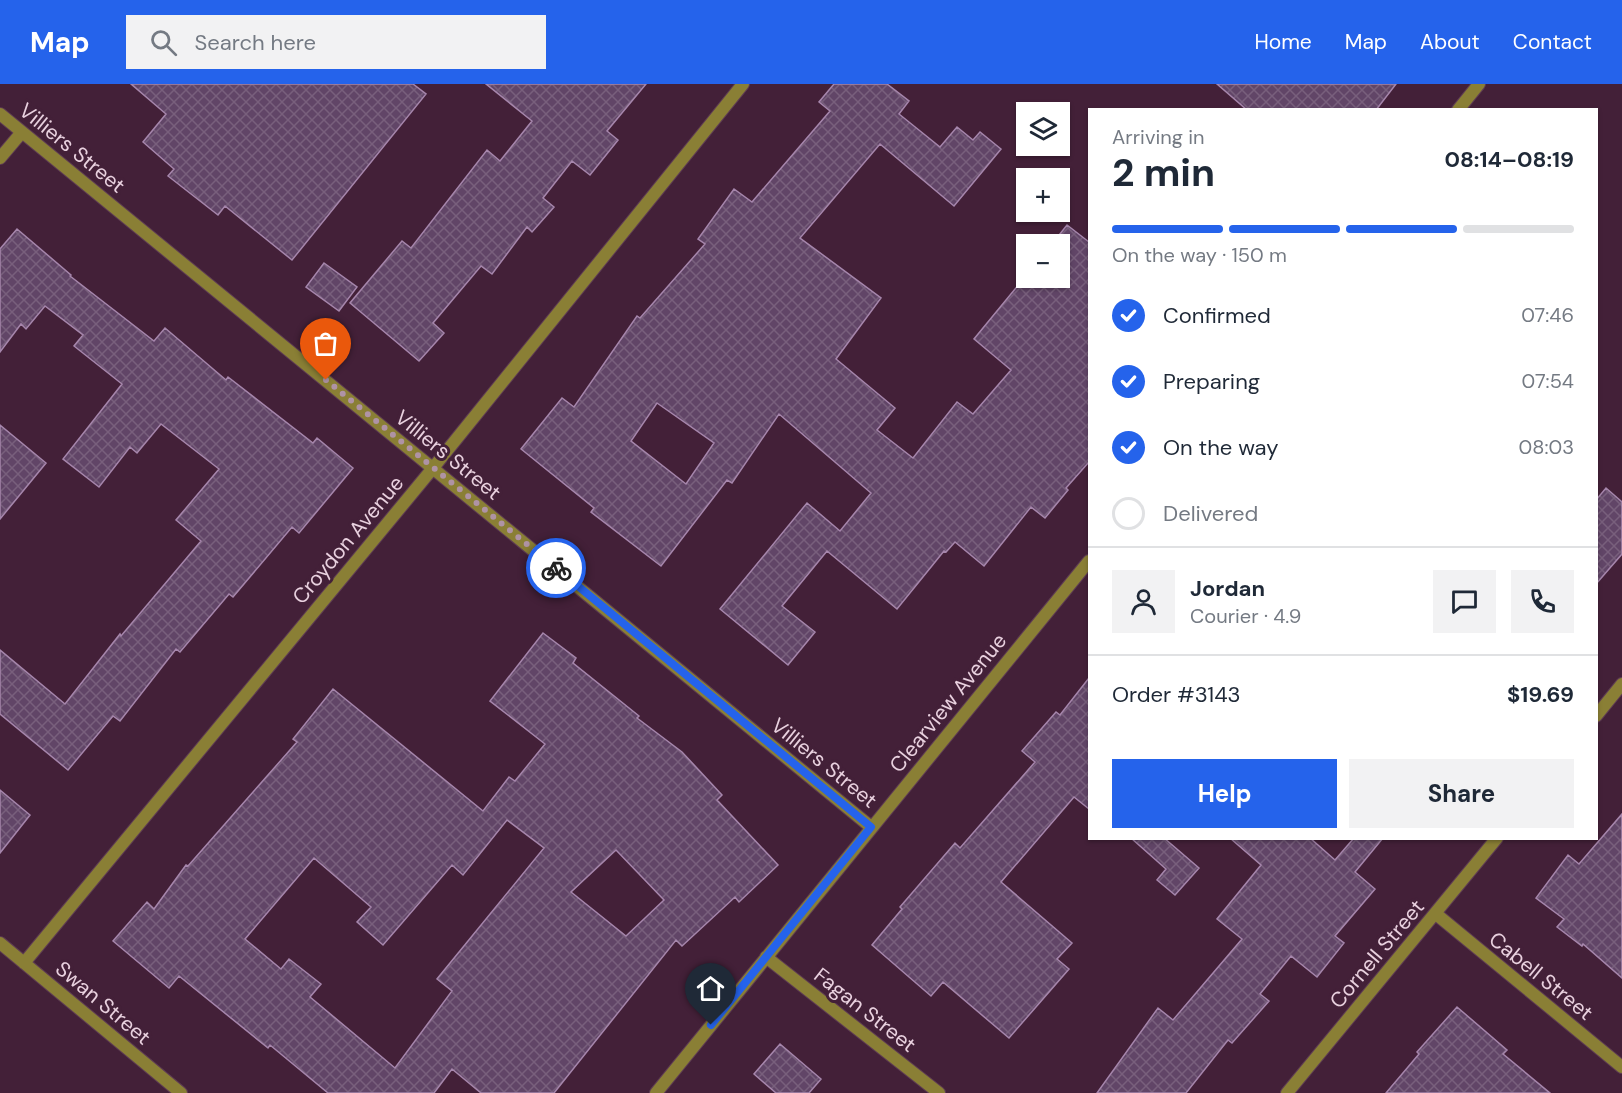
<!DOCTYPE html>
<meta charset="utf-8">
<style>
body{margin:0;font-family:"DM Sans",sans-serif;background:#f2f2f3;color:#1f2937;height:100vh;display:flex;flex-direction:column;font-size:22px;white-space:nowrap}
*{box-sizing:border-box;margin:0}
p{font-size:20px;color:#747a83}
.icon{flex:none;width:33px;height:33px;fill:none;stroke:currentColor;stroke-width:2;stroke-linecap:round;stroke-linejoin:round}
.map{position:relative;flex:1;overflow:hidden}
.sheet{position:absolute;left:1088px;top:24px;width:510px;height:732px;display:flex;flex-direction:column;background:#fff;border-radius:0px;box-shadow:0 2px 4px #0004}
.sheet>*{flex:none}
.fabs{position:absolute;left:1016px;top:18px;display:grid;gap:12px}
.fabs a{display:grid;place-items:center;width:54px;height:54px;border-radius:0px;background:#fff;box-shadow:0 2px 4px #0004;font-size:30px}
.pin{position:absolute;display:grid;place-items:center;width:51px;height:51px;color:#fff;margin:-62px -26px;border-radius:50% 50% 50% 0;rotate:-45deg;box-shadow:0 0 6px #0007}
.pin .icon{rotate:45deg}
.courier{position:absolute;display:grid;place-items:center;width:60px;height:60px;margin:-30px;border:4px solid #2563eb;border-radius:50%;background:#fff;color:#222;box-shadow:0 2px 8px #0007}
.head em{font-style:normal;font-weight:700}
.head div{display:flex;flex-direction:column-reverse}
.head{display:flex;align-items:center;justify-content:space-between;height:102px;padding:0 24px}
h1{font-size:39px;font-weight:700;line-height:45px}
.bar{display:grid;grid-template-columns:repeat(4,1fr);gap:9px 6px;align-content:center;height:72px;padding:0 24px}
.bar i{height:8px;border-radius:4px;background:#e0e1e3}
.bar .current{background:#2563eb}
.bar p{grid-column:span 4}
.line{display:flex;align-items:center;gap:15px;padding:0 24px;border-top:2px solid #e0e1e3}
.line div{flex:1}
.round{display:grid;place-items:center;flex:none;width:63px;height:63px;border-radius:0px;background:#f2f2f3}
ol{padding:0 24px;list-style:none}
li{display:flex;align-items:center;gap:18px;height:66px}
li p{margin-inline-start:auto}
li .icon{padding:6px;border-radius:50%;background:#2563eb;color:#fff;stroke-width:4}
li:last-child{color:#747a83}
li i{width:33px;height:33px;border:3px solid #e0e1e3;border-radius:50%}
.cta{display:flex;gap:12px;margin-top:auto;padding:12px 24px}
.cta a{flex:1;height:69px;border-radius:0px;background:#2563eb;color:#fff;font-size:24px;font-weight:700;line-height:69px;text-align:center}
.cta a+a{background:#f2f2f3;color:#1f2937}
header{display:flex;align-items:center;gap:36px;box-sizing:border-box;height:84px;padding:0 30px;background:#2563eb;color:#fff}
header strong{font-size:28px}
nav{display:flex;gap:33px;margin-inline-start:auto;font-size:21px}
.search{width:420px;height:54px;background:#f2f2f3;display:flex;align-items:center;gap:15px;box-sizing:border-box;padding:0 21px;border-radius:0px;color:#747a83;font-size:22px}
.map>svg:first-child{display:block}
</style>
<header>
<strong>Map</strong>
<div class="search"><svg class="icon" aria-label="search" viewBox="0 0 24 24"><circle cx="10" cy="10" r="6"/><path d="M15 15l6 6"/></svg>Search here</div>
<nav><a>Home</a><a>Map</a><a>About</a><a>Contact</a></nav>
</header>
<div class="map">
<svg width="1622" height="1009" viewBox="0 0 1622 1009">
<defs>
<pattern id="building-cross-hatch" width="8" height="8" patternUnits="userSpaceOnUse" patternTransform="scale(1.5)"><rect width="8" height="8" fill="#614567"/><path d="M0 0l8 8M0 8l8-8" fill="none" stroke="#785f7c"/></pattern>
</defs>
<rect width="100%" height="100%" fill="#432038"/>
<path fill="url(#building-cross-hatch)" stroke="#a686ac" stroke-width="1.5" fill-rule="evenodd" d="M131 0H413L426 10 292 176 225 122 218 131 168 92 174 85 143 58 166 30Z
M486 0H646L607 47 618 56 590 91 572 77 543 114 554 123 532 148 527 143 492 190 481 182 433 239 444 249 419 277 350 219 402 157 411 164 487 66 500 77 532 37Z
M834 0H887L909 17 899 30 940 63 957 43 973 56 980 48 1001 65 954 122 880 60 800 154 881 214 836 275 895 324 877 346 913 374 957 318 973 330 1011 286 974 255 1024 194H1059V160H1052L1067 141 1089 158V378L1066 404 1068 406 1045 434 1031 423 984 482 955 458 946 468 944 467 897 525 827 467 782 522 815 548 788 581 720 525 807 419 840 447 871 409 779 330 732 399 727 396 661 482 591 428 594 424 521 365 562 314 574 323 637 232 640 234 705 160 698 155 734 105 752 118 830 27 819 18ZM657 319 714 359 686 400 631 357Z
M1217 0H1396L1376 26H1247Z
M17 145 71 191 70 192 154 257 165 244 226 296 228 293 313 359 317 354 353 384 299 449 292 443 233 513 229 510 180 568 176 565 120 637 113 632 68 686 0 630V566L65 620 120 550 121 552 201 457 176 436 219 385 161 340 137 369 130 363 99 403 63 375 122 300 74 262 83 251 45 222 26 245 21 240 0 268V165Z
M324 179 357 203 339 227 306 203Z
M0 341 46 379 0 435Z
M1606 404 1622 418V470L1596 500V416Z
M543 549 576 574 573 579 639 632 637 634 682 668 722 711 717 716 778 781 739 818 735 813 682 862 676 856 554 1009H481L452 985 434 1009H328L270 961 268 964 179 892 169 904 113 857 147 818 154 825 186 781 188 782 297 658 293 655 333 605 483 727 509 693 515 697 545 660 490 617ZM507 736 544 764 437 895 452 907 395 984 310 913 321 900 289 875 281 885 245 855 314 774 371 823 357 838 383 861 452 781 463 791ZM616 766 664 816 626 852 571 808Z
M1089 594V725L1074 713 1001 798 1072 859 1057 875 1069 885 1009 954 943 898 931 912 872 861 902 825 900 823 955 759 960 764 1035 678 1022 667 1056 628 1060 631Z
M0 706 30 731 0 769Z
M1622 730V894L1583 860 1582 862 1557 843 1564 835 1536 814 1568 771 1579 780Z
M1131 754H1164L1199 784 1175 811 1157 796 1166 785Z
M1230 754H1310L1335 776 1354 754H1383L1355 788 1375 805 1335 852 1344 859 1317 893 1291 872 1260 910 1269 917 1232 959 1228 956 1186 1009H1097L1158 924 1173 936 1242 855 1217 835 1261 781Z
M1457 923 1507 966 1503 970 1550 1009H1386L1419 970 1417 968Z
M780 960 821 995 809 1009H776L754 990Z"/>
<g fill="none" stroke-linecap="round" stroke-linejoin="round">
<g stroke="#5e3c53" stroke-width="14">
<path id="street" d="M1458 26 1479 0
M0 30 871 743
M0 74 22 48
M1596 632 1622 600
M1436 830 1622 983
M0 859 181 1009
M766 873 939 1009
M24 879 433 384 743 0
M656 1009 1089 477
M1287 1009 1497 754"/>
</g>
<use href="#street" stroke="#8a7f35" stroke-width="12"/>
</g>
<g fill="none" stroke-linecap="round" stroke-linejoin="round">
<path stroke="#af93a5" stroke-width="6" stroke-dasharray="0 10.8" d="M326 296 556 484"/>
<path stroke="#2563eb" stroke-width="8" d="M556 484 871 743 711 941"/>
</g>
<g text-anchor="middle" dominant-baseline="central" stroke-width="6" stroke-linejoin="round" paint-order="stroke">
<g font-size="21" fill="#e9d1df" stroke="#432038">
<text transform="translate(72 64) rotate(39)">Villiers Street</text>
<text transform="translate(448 371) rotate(39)">Villiers Street</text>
<text transform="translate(348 456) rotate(-50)">Croydon Avenue</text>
<text transform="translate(948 619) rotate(-51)">Clearview Avenue</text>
<text transform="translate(824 679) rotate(39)">Villiers Street</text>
<text transform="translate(1377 870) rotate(-50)">Cornell Street</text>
<text transform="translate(1541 892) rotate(39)">Cabell Street</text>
<text transform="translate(103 919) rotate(40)">Swan Street</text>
<text transform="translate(865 926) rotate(38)">Fagan Street</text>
</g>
</g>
</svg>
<div class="fabs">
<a><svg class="icon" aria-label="layers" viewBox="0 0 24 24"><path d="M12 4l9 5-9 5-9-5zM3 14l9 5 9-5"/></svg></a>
<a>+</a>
<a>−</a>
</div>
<div class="pin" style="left:326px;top:296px;background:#ea580c"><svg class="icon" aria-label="bag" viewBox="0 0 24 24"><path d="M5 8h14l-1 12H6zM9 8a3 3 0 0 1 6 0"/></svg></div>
<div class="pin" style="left:711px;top:941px;background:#1f2937"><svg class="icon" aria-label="home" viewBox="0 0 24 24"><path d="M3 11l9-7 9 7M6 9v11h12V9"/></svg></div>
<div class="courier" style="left:556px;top:484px"><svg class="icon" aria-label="bike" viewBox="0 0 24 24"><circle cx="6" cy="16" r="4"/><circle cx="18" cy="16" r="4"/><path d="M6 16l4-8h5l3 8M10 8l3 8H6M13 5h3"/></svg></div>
<section class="sheet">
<div class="head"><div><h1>2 min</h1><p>Arriving in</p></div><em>08:14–08:19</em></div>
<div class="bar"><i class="current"></i><i class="current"></i><i class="current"></i><i></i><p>On the way · 150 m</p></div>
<ol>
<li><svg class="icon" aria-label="check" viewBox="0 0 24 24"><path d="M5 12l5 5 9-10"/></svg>Confirmed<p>07:46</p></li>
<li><svg class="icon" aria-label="check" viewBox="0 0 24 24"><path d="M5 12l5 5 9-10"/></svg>Preparing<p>07:54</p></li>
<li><svg class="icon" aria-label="check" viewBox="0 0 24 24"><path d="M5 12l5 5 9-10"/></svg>On the way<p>08:03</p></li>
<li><i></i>Delivered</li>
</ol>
<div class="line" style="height:108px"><a class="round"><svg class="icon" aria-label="person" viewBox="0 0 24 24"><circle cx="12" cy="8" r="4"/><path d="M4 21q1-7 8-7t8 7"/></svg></a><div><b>Jordan</b><p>Courier · 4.9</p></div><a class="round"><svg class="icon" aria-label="chat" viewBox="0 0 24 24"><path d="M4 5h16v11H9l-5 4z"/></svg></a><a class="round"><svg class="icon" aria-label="phone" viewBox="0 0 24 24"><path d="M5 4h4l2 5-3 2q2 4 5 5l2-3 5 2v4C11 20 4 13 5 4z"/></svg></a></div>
<div class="line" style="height:78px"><div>Order #3143</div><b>$19.69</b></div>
<div class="cta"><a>Help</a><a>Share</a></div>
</section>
</div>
